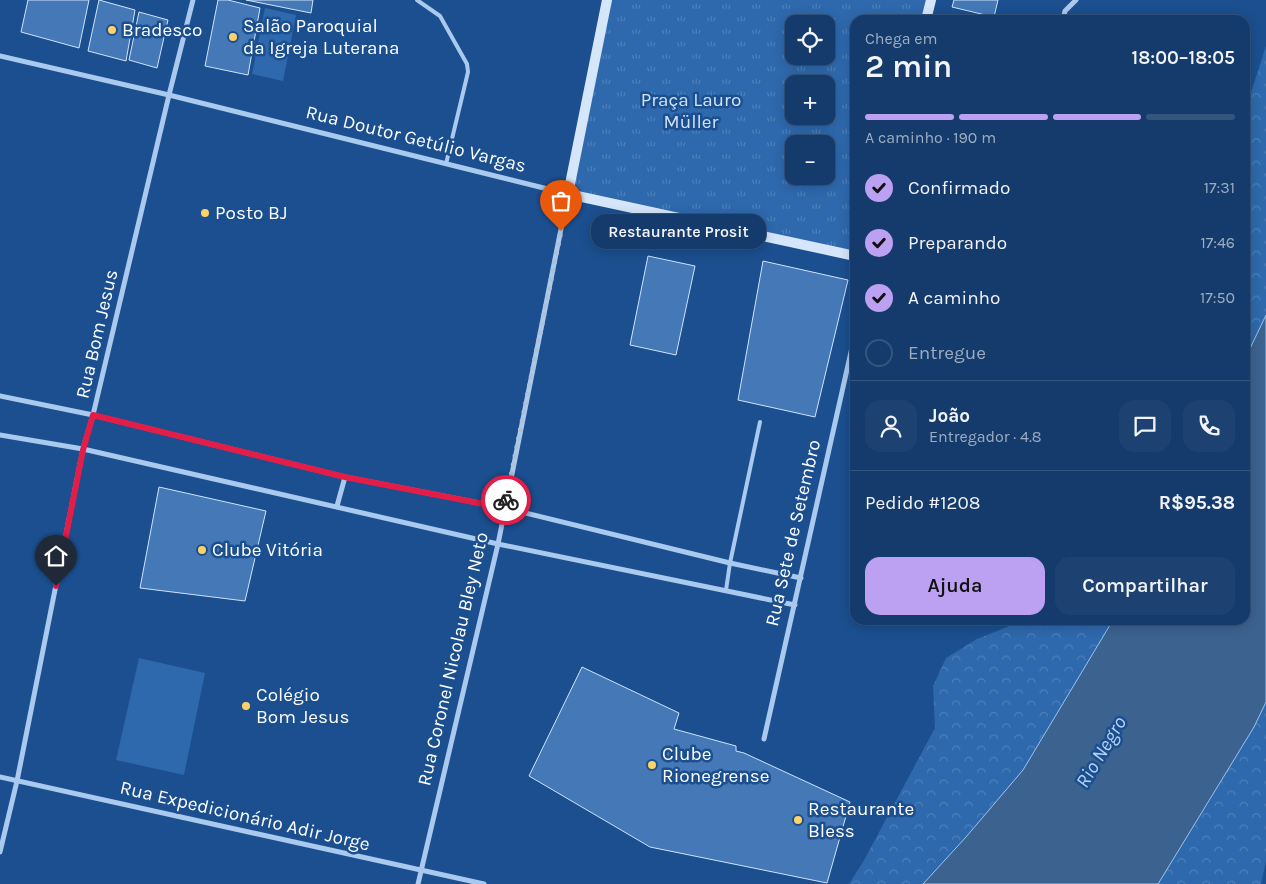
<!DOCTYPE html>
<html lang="pt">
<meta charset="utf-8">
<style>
body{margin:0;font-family:Karla,sans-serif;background:#1d4271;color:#f1f3f6;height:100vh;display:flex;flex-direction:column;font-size:19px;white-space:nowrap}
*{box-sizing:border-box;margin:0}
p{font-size:16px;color:#9dadc1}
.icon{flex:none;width:28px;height:28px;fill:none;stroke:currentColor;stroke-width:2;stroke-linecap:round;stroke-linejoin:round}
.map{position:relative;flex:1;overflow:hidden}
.side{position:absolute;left:850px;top:15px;width:400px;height:610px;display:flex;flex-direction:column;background:#143b6b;border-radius:15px;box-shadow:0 2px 12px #0003,0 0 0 1px #33557e}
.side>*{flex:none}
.tools{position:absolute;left:785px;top:15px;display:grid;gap:10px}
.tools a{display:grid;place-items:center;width:50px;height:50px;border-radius:10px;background:#143b6b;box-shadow:0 2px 12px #0003,0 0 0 1px #33557e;font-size:25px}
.pin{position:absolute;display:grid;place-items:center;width:42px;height:42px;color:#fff;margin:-51px -21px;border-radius:50% 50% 50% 0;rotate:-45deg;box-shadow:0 0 5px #0007}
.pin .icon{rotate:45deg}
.courier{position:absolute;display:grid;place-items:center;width:50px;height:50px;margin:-25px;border:4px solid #e11d48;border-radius:50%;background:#fff;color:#222;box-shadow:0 1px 6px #0007}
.bubble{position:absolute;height:35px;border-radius:15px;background:#143b6b;box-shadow:0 2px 12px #0003,0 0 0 1px #33557e;font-size:16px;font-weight:600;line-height:35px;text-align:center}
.headline em{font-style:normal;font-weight:600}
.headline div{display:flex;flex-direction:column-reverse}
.headline{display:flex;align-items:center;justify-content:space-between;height:85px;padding:0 15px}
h1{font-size:32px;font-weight:600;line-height:38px}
.bar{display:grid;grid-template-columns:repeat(4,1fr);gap:8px 5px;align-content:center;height:60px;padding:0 15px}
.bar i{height:6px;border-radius:4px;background:#33557e}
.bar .current{background:#bca0f2}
.bar p{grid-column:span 4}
.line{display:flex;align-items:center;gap:12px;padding:0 15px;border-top:1px solid #33557e}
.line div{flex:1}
.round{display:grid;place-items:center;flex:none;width:52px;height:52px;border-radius:15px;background:#1d4271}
ol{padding:0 15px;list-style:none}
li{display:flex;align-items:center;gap:15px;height:55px}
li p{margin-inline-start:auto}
li .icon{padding:5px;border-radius:50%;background:#bca0f2;color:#111;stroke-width:4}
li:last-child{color:#9dadc1}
li i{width:28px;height:28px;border:2px solid #33557e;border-radius:50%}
.primary-button{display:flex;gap:10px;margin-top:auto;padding:10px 15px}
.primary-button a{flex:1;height:58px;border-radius:15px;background:#bca0f2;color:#111;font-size:20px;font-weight:600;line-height:58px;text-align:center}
.primary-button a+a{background:#1d4271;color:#f1f3f6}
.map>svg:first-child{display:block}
</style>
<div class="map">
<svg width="1266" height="884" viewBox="0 0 1266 884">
<defs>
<pattern id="forest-crowns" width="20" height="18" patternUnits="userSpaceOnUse" patternTransform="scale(1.25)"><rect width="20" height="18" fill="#2e69ad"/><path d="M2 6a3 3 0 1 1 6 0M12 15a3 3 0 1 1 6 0" fill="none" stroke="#4d80b9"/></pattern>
<pattern id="park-tufts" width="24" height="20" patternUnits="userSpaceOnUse" patternTransform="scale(1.25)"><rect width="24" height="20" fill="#2e69ad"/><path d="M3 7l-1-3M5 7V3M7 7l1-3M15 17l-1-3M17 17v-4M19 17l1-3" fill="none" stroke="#4d80b9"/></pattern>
</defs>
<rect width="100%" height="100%" fill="#1b4f8f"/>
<path fill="url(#forest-crowns)" d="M1266 46V315L1245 359V121L1247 105Z
M1016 620H1113L1023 770 966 837 923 884H849L863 862 935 728 933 686 946 658 977 639 1007 627Z
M1266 702V861L1261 884H1158L1254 727Z"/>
<path fill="url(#park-tufts)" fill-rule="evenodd" d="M610 0H929L924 20H855V252L567 190ZM794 24H826V56H794ZM794 84H826V116H794ZM794 144H826V176H794Z"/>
<path fill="#2e69ad" d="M265 8 296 15 283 81 252 74Z
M139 658 205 673 184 775 116 760Z"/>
<path fill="#3c6290" stroke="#9cc4f0" d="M1266 315V702L1254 727 1158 884H923L966 837 1023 770 1113 620H1245V359Z"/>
<path fill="#4478b7" stroke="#cfe3fa" d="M28 0H89L79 48 21 32Z
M99 0 135 10 126 61 88 51Z
M218 0H228L260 8 248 75 205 66Z
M246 0H313L311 13Z
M954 0H998L994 17 952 7Z
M139 12 168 20 157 68 129 60Z
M648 256 695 266 676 355 630 345Z
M763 261 848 280 815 417 738 400Z
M159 487 266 511 245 601 140 588Z
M582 667 679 713 674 729 736 746V751L744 753 850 802 827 883 650 847 529 776Z"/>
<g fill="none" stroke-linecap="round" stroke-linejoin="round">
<path stroke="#a9c9ee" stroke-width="4" d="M417 0 440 16 467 64 468 72 446 164
M726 590 730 563 760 422"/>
<path stroke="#a9c9ee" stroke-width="5" d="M1063 20 1065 11 1076 0
M0 56 169 95 568 194 498 544 418 884
M0 396 93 415 345 477 505 508 730 563 801 578
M0 435 83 449 498 544 795 605
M337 506 345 477
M764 739 855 334
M0 777 484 884
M0 852 17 781 83 449 93 415 169 95 193 0"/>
<path stroke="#d6e6fa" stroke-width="10" d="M607 0 568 194 855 256
M926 20 931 0"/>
</g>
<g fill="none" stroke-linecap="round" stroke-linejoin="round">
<path stroke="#afc1d8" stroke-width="5" stroke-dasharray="0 9" d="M506 500 561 231"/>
<path stroke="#e11d48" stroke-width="6" d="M56 586 83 450 93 415 345 477 504 508 506 500"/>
</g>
<g fill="#ffd166" stroke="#1b4f8f" stroke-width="2">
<circle cx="112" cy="30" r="5"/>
<circle cx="233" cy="37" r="5"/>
<circle cx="205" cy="213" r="5"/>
<circle cx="202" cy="550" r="5"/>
<circle cx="246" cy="706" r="5"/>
<circle cx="652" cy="765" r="5"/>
<circle cx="798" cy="820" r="5"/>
</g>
<g text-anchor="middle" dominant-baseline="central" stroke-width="5" stroke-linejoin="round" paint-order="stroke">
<g font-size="19" fill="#fff" stroke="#1b4f8f" text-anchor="start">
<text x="243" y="26">Salão Paroquial<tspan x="243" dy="22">da Igreja Luterana</tspan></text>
<text x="122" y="30">Bradesco</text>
<text x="215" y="213">Posto BJ</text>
<text x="212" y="550">Clube Vitória</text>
<text x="256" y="695">Colégio<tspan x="256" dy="22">Bom Jesus</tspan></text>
<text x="662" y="754">Clube<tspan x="662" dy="22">Rionegrense</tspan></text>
<text x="808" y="809">Restaurante<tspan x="808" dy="22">Bless</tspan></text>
</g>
<g font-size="19" fill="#cfe3fa" stroke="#1b4f8f">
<text x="691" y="100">Praça Lauro<tspan x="691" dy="22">Müller</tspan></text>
</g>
<g font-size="19" fill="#fff" stroke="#1b4f8f">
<text transform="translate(416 139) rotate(14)">Rua Doutor Getúlio Vargas</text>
<text transform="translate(97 334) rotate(-77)">Rua Bom Jesus</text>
<text transform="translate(793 533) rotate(-77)">Rua Sete de Setembro</text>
<text transform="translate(453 659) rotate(-77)">Rua Coronel Nicolau Bley Neto</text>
<text transform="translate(245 816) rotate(13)">Rua Expedicionário Adir Jorge</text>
</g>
<g font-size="20" font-style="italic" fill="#b5d3f5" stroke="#1b4f8f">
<text transform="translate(1101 752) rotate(-59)">Rio Negro</text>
</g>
</g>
</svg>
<div class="tools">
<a><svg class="icon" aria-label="locate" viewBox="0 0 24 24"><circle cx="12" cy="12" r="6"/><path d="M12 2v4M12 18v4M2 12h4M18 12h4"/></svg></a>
<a>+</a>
<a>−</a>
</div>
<div class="pin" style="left:561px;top:231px;background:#ea580c"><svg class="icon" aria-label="bag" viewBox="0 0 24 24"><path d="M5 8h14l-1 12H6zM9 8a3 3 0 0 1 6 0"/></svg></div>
<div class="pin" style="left:56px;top:586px;background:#1f2937"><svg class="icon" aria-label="home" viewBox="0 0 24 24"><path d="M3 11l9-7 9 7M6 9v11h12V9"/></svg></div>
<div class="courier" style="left:506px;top:500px"><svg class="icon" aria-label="bike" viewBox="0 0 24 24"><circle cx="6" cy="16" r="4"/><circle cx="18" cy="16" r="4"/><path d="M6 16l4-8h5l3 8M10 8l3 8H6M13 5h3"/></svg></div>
<div class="bubble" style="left:591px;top:214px;width:175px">Restaurante Prosit</div>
<section class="side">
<div class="headline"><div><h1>2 min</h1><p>Chega em</p></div><em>18:00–18:05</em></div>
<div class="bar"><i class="current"></i><i class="current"></i><i class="current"></i><i></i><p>A caminho · 190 m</p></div>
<ol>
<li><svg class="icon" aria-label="check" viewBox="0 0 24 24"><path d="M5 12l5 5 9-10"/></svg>Confirmado<p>17:31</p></li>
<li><svg class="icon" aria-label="check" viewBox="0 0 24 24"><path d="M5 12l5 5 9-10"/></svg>Preparando<p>17:46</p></li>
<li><svg class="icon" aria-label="check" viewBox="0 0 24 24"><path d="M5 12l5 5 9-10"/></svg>A caminho<p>17:50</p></li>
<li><i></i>Entregue</li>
</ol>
<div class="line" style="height:90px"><a class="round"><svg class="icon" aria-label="person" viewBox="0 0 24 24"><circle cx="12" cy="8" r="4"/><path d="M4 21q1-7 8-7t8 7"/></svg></a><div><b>João</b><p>Entregador · 4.8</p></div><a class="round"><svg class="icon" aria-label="chat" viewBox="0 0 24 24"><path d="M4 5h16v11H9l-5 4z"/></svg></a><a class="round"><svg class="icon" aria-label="phone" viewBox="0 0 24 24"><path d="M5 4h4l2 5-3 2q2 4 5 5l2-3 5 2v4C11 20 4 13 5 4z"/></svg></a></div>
<div class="line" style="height:65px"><div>Pedido #1208</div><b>R$95.38</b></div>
<div class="primary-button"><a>Ajuda</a><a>Compartilhar</a></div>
</section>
</div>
